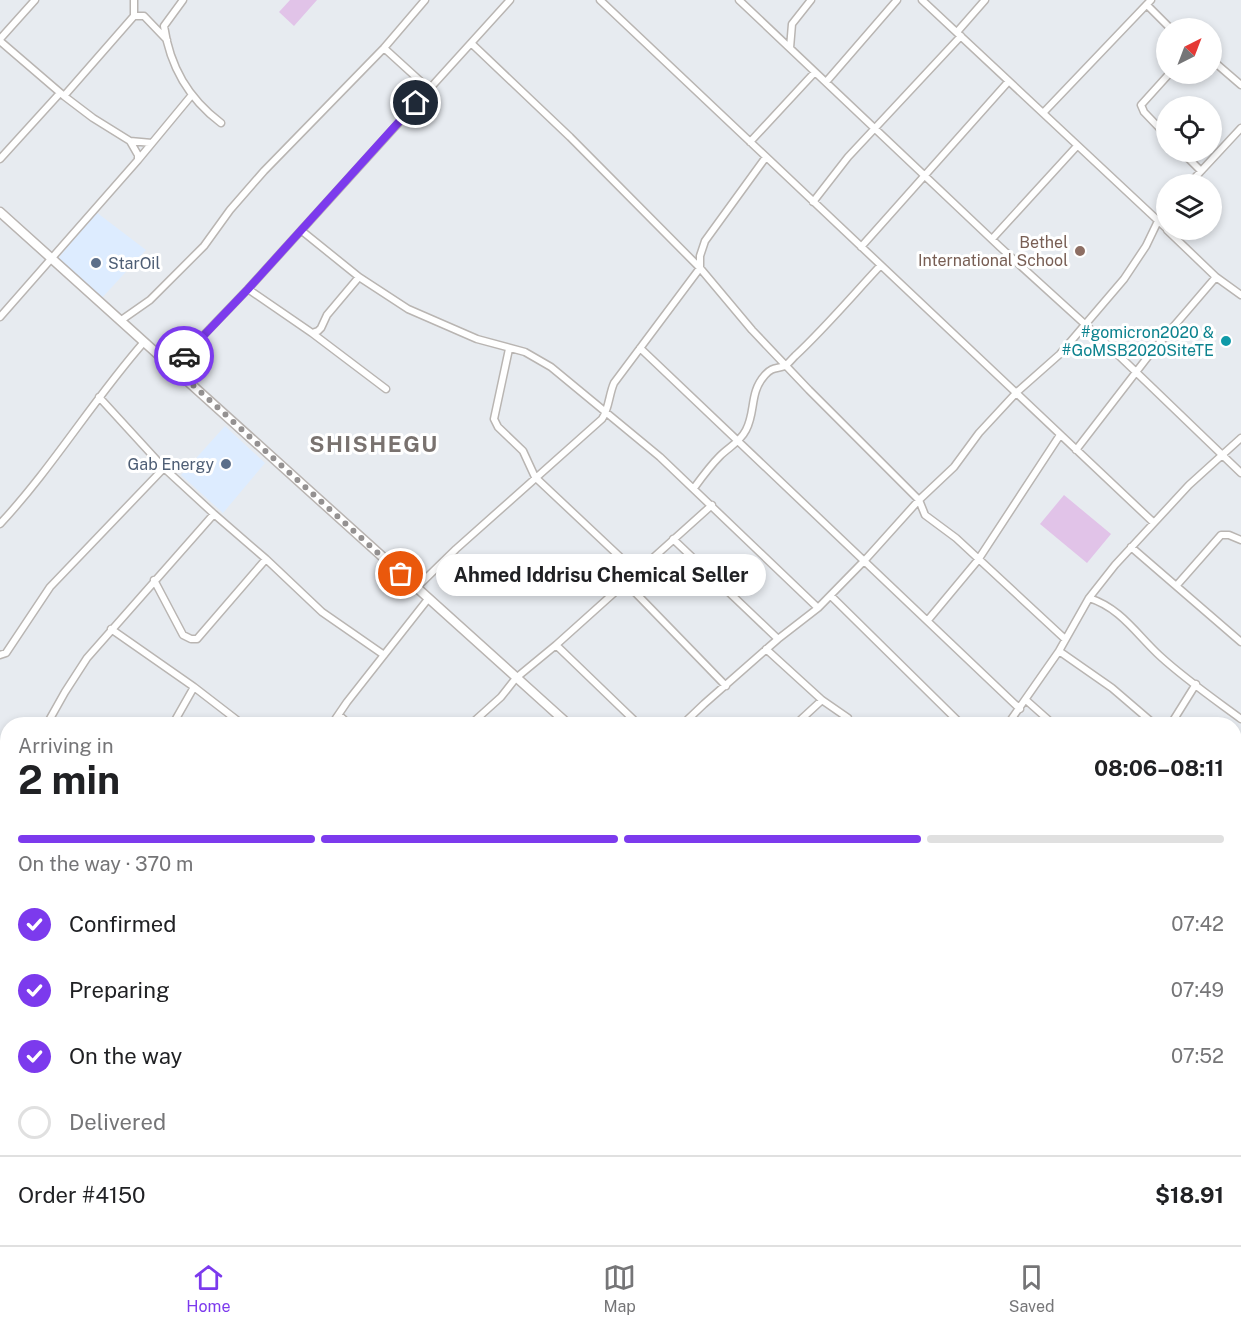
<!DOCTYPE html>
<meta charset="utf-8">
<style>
body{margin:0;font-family:"Public Sans",sans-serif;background:#f2f2f2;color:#202124;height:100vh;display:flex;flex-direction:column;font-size:22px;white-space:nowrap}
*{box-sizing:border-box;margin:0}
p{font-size:20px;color:#757577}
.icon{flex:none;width:33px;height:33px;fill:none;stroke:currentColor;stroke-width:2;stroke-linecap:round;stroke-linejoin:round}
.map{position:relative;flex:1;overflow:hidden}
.drawer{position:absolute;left:0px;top:717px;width:1242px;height:528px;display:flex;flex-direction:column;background:#fff;border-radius:24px 24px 0 0;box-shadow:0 3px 9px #0003}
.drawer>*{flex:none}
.needle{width:39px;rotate:42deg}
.buttons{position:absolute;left:1156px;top:18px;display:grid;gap:12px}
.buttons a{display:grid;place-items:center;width:66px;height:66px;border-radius:50%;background:#fff;box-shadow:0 3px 9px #0003;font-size:30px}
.pin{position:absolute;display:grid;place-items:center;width:51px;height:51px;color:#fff;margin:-26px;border:3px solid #fff;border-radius:50%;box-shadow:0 2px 6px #0007}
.courier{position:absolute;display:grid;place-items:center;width:60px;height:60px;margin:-30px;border:4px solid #7c3aed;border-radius:50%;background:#fff;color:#222;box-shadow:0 2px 8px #0007}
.bubble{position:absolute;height:42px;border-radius:21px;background:#fff;box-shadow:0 3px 9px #0003;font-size:20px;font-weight:700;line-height:42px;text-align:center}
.headline em{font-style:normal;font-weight:700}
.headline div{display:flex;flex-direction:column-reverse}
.headline{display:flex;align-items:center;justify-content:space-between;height:102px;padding:0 18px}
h1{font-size:39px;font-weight:700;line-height:45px}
.bar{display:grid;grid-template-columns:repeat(4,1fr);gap:9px 6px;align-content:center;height:72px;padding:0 18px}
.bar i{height:8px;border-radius:4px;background:#e0e0e0}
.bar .selected{background:#7c3aed}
.bar p{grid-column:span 4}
.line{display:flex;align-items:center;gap:15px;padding:0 18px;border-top:2px solid #e0e0e0}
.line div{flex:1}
ol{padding:0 18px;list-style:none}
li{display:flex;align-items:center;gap:18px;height:66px}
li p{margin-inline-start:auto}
li .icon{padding:6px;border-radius:50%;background:#7c3aed;color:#fff;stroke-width:4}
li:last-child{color:#757577}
li i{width:33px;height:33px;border:3px solid #e0e0e0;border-radius:50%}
.tabs{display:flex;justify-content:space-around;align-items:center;height:84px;border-top:2px solid #e0e0e0;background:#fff;font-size:16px;color:#757577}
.tabs a{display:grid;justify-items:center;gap:3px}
.tabs .selected{color:#7c3aed}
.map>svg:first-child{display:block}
</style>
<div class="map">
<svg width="1241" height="1245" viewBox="0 0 1241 1245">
<rect width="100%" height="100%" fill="#e7ebf0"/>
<path fill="#ddecff" d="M96 212 146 250 100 300 56 261Z
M225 426 265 463 223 513 181 475Z"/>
<path fill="#d7dce3" d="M601 1238H1089L1093 1245H599Z"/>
<path fill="#e1c3e8" d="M290 0H317L294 26 279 12Z
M1064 495 1111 534 1087 563 1040 524Z"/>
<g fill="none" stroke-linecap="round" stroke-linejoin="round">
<path stroke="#ffbda8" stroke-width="1.5" d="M0 1228 8 1234
M11 1238 18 1245"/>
<g stroke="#b9b5b2" stroke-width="9">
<path id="street" d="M183 0 164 26C170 67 188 98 221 123
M600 0 1154 523
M739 0 1000 247 1110 347 1241 473
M922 0 1167 229
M1147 5 1170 28
M134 16H144L167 40
M957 32 985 0
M0 39 35 0
M0 41 64 96 93 118 130 141 138 155V160L0 317
M471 43 570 137 700 268 752 330 809 390 919 500 925 515 956 538 1065 639
M384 48 429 89
M790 48 792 24 811 0
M1212 60 1241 85
M826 82 897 0
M64 96 134 16V0
M1043 113 1151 0
M1167 136 1144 112 1141 105 1169 74
M130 141 152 143
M750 142 815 72
M1182 152 1201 171
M0 159 60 93
M138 160 191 96
M1189 184 1241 128
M813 202 848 157 961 36
M1167 230 1216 277 1241 295
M302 231 359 277 408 309 477 339 525 352 551 367 660 457 818 608
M992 239 1077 146
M861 247 1008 82
M248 289 312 333 318 331 321 328 327 315 359 277
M120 321 150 300 204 246 230 210 264 171 384 48 425 0
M312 333 386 389
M640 348 1020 709
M509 349 494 419 498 427 523 451 535 477 636 572
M173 367 248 289 510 0
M99 397 164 468 214 514 266 559 322 612 384 655
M1076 450 1150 354 1216 277
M694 488C702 477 710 466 720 456 729 447 740 442 746 430 756 411 749 393 765 375 772 367 776 369 785 366 788 364 792 359 795 356 825 328 852 296 880 266
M0 524C53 467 93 400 144 342
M673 539 778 639
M1131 547 1241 642
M154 580 183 635 191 639H197L266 559
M625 582 726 686
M1177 585 1221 535H1229L1241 540
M416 588 456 549 602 419C609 409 609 394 614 383L700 268V256L705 241 766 157
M831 596 961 724
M1089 598C1121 608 1137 635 1160 656 1185 679 1214 699 1241 719
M928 620 978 560 1060 435
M111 629 194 687 242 724
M556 645 638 724
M766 649 822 700 848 718 849 724
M1059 651 1112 688 1154 724
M0 655 6 653 50 587 164 468
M1026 700 1053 724
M339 715 349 724
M47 724 65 692 87 658 214 514
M173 724 194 687
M332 724 347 702 428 599
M471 724 501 697 516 678 556 645 712 505
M683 724 704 704 778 639 818 608 865 560 919 500 954 467 979 433 1017 392 1060 354 1124 279 1146 246 1158 221 1167 210
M796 724 822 700
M1008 724 1059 651 1089 598 1115 565 1189 485 1241 438
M1171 724 1196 684
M1234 794 1241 799
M1234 878 1241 881
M8 896 4 934 8 1036
M1234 899 1241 897
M0 1086 8 1088
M0 1161 8 1162
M384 1238 399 1245
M249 1245 255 1238
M330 1245 335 1238
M596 1245 597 1238"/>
</g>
<g stroke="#b9b4b1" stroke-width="11">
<path id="secondary" d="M0 212 568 724
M1098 1238 1102 1245"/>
</g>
<use href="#street" stroke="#fff" stroke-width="6"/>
<use href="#secondary" stroke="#fff" stroke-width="8"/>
</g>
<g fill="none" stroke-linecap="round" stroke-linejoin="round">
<path stroke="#949191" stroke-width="6" stroke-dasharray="0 10.8" d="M184 356 173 367 401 574"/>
<path stroke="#7c3aed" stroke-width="8" d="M184 356 248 289 416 103"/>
</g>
<circle fill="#8d6e63" stroke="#fff" stroke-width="2" cx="1080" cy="251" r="6"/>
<g fill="#5c6f8a" stroke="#fff" stroke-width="2">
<circle cx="96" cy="263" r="6"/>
<circle cx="226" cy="464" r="6"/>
</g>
<circle fill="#0f9aa8" stroke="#fff" stroke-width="2" cx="1226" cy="341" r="6"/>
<g text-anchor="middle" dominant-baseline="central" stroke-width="6" stroke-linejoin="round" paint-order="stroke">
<g font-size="16" fill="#785e54" stroke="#fff" text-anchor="end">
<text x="1068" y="242">Bethel<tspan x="1068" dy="18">International School</tspan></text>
</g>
<g font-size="16" fill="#4e5e75" stroke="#fff" text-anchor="start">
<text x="108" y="263">StarOil</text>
<text x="214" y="464" text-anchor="end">Gab Energy</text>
</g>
<g font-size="16" fill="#0d838f" stroke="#fff" text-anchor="end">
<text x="1214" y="332">#gomicron2020 &amp;<tspan x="1214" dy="18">#GoMSB2020SiteTE</tspan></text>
</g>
<g font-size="22" font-weight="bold" letter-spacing="1.5" fill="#79726f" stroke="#fff">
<text x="374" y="444">SHISHEGU</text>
</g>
</g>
</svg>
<div class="buttons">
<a><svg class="needle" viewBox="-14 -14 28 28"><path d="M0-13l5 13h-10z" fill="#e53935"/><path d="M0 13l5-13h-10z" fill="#757577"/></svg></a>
<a><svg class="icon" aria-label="locate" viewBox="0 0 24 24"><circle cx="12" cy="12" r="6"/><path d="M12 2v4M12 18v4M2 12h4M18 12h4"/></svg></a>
<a><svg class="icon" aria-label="layers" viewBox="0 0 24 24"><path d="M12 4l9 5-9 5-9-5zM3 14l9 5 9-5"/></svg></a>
</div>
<div class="pin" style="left:401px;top:574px;background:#ea580c"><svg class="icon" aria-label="bag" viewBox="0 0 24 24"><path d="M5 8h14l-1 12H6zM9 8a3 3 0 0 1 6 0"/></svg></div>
<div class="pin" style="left:416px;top:103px;background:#1f2937"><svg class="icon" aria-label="home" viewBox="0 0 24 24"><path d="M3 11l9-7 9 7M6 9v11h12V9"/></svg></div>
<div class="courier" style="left:184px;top:356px"><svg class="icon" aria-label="car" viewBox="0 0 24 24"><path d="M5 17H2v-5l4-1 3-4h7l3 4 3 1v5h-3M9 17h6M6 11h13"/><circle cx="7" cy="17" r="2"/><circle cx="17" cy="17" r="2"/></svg></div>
<div class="bubble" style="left:436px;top:554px;width:330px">Ahmed Iddrisu Chemical Seller</div>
<section class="drawer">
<div class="headline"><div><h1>2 min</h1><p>Arriving in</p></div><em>08:06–08:11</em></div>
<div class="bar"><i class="selected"></i><i class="selected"></i><i class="selected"></i><i></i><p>On the way · 370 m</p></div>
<ol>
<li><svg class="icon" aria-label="check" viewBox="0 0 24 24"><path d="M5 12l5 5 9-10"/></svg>Confirmed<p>07:42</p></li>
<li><svg class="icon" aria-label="check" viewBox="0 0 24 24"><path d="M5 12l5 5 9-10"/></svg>Preparing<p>07:49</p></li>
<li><svg class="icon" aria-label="check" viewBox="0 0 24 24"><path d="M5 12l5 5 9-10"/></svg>On the way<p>07:52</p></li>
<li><i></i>Delivered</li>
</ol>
<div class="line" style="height:78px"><div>Order #4150</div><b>$18.91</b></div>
</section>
</div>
<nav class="tabs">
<a class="selected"><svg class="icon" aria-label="home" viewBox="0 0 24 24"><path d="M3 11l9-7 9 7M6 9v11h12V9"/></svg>Home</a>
<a><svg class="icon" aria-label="map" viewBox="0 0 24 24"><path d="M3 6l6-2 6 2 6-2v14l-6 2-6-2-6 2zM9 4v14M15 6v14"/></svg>Map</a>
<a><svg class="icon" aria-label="saved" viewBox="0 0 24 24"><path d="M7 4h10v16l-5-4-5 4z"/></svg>Saved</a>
</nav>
